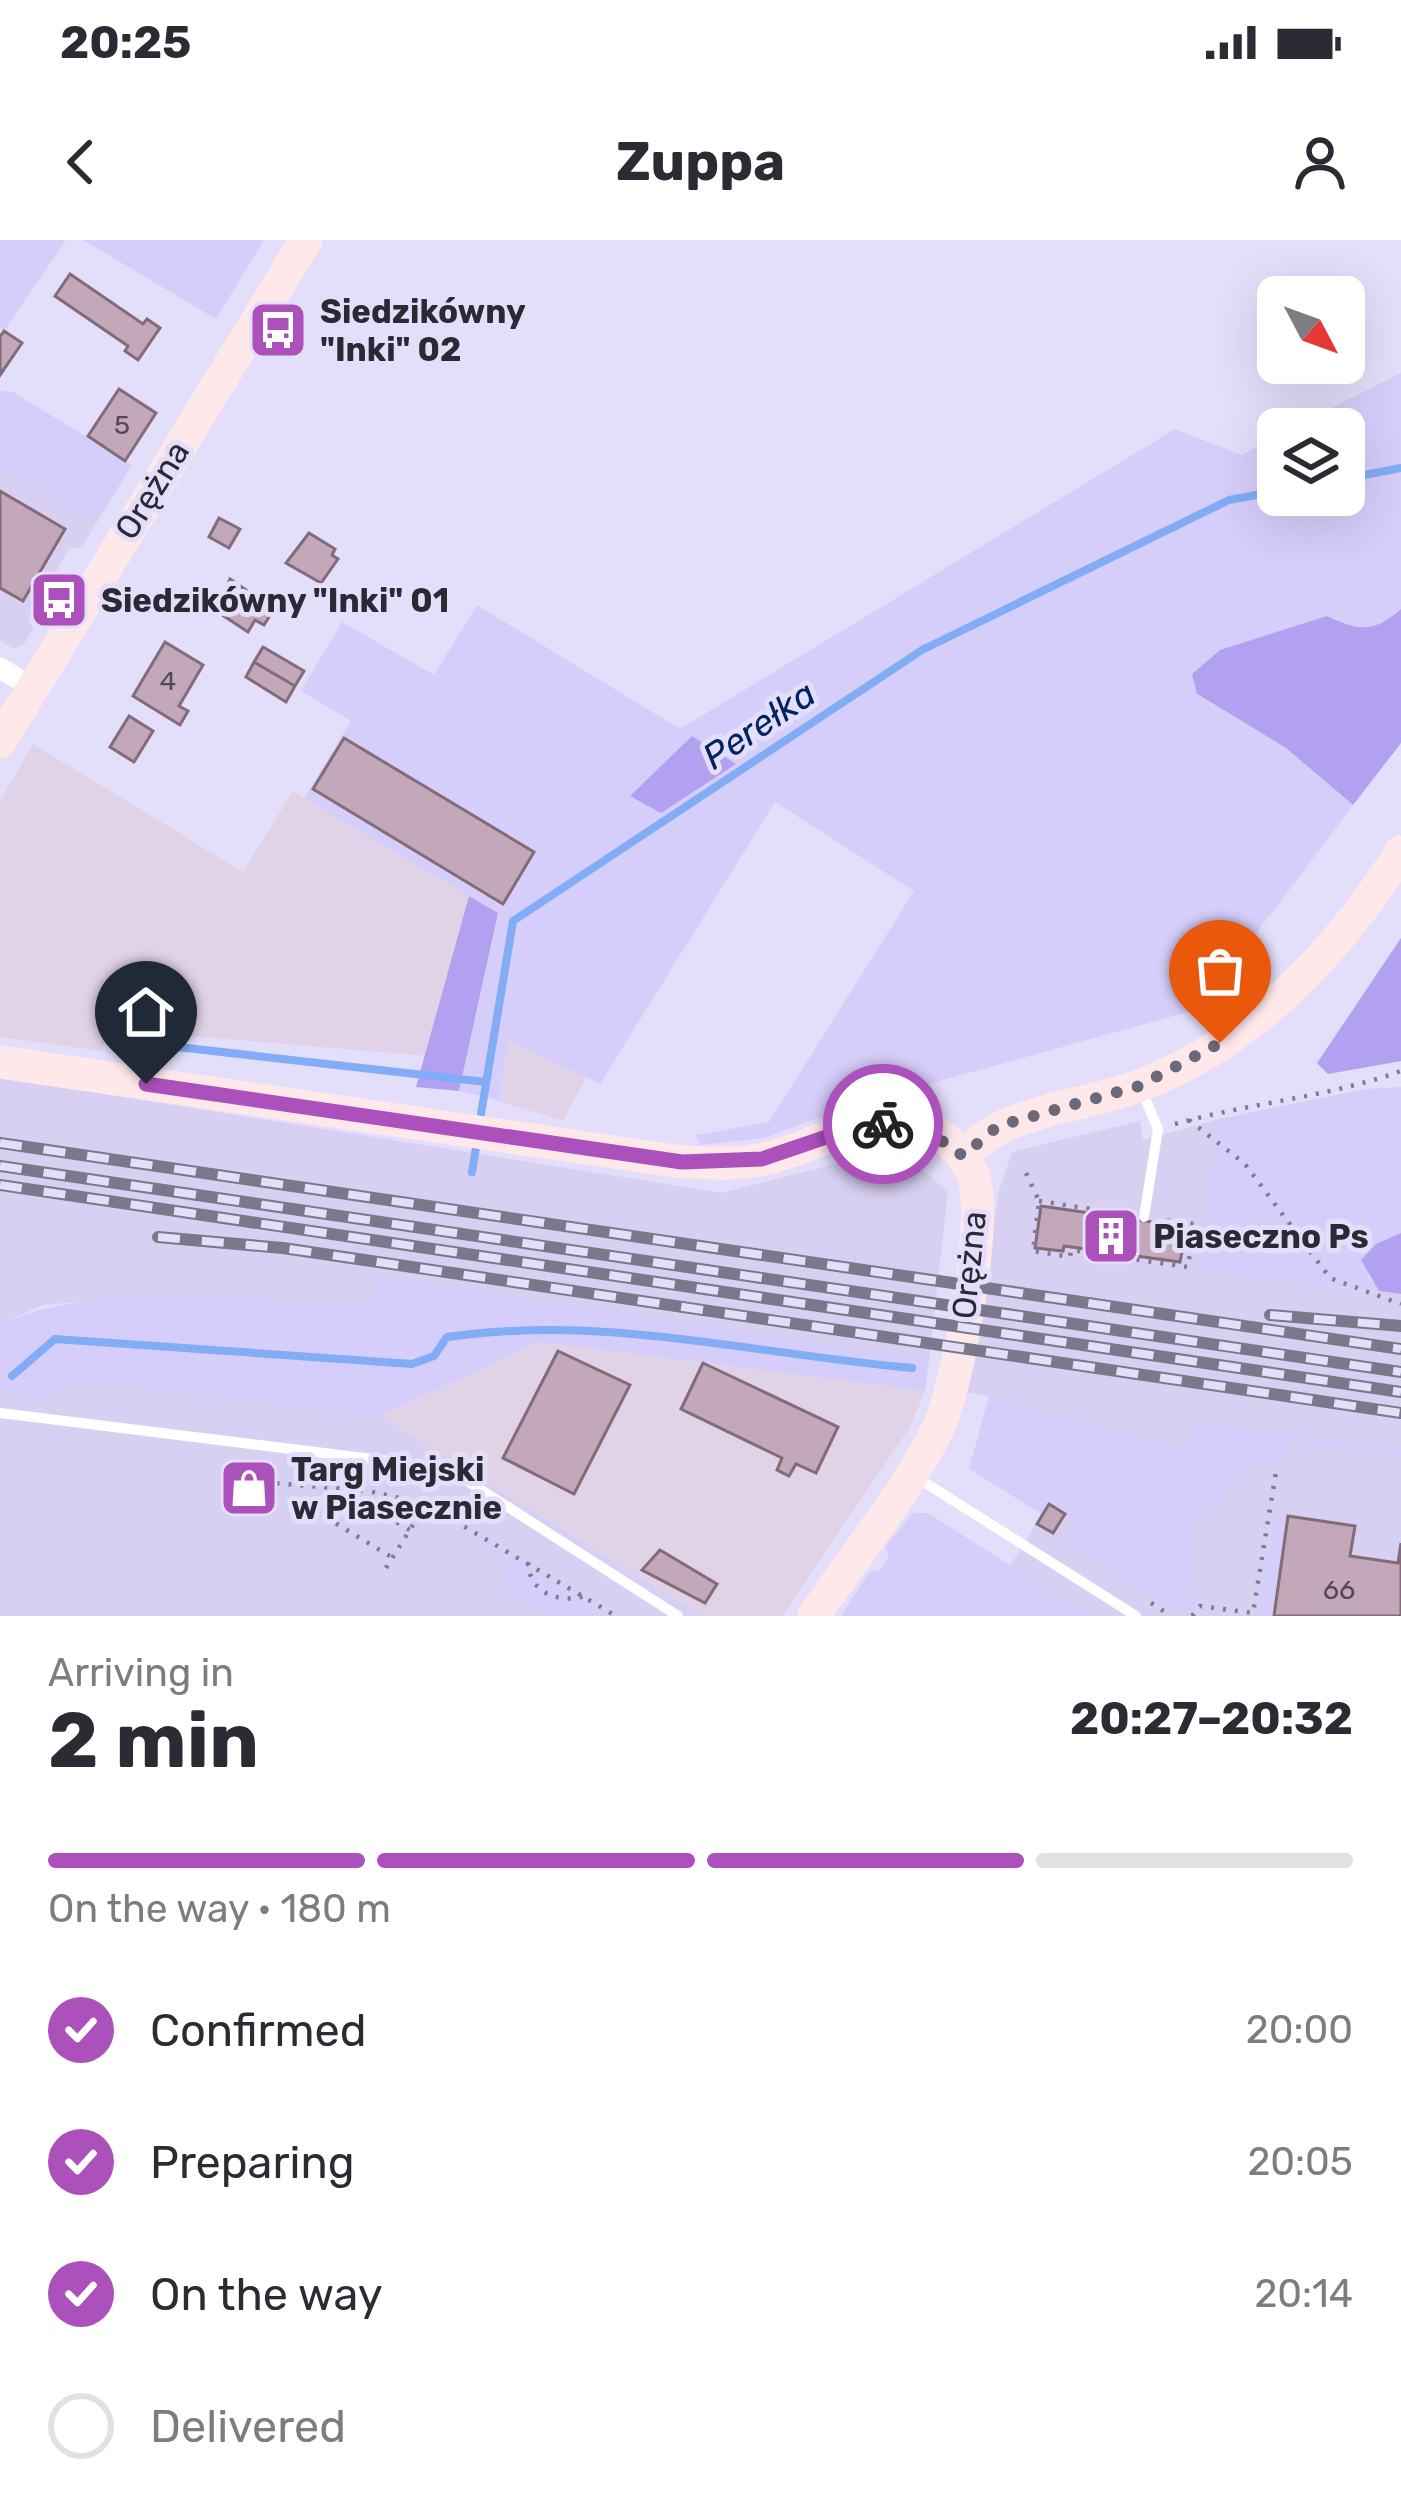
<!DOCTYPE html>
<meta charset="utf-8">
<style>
body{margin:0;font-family:Rubik,sans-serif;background:#f2f2f3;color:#2b2b33;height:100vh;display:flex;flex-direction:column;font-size:45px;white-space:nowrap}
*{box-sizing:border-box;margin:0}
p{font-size:39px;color:#7c7c81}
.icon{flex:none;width:66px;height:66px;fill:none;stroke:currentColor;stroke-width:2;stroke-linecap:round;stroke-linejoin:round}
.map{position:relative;height:1376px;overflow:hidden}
.drawer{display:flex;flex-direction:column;background:#fff;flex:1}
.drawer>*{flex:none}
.needle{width:78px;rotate:131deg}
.fabs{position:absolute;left:1257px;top:36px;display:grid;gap:24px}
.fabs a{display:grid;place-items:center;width:108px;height:108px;border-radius:18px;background:#fff;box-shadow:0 12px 48px #0002;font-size:60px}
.pin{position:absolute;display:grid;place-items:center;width:102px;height:102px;color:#fff;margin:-123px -51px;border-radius:50% 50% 50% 0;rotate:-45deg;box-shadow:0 0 12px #0007}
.pin .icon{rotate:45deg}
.courier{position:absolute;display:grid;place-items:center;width:120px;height:120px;margin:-60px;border:9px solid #ac50bb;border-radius:50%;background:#fff;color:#222;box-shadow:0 3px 15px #0007}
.summary em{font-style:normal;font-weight:700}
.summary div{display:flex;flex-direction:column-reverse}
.summary{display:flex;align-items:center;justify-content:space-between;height:204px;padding:0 48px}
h1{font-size:78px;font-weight:700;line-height:90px}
.bar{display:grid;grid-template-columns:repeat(4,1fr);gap:18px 12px;align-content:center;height:144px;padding:0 48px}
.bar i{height:15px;border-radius:9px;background:#e1e1e2}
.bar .on{background:#ac50bb}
.bar p{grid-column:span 4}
ol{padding:0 48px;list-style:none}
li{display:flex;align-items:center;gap:36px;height:132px}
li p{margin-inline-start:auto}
li .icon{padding:12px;border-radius:50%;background:#ac50bb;color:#fff;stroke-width:4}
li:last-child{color:#7c7c81}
li i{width:66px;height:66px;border:6px solid #e1e1e2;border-radius:50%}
.status{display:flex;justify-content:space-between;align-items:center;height:84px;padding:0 60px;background:#fff;direction:ltr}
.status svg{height:33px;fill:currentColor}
header{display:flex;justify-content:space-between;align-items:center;height:156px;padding:0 48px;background:#fff;font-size:54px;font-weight:700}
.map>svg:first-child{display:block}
</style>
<div class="status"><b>20:25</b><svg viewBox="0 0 49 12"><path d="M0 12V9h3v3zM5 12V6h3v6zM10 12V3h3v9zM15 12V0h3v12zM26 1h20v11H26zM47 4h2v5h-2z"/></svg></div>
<header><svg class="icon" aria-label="back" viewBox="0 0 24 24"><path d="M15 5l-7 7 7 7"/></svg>Zuppa<svg class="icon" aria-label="person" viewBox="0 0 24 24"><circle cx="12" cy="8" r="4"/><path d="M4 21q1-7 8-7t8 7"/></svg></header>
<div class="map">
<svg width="1401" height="1376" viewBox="0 0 1401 1376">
<rect width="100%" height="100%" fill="#e3defa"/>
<path fill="#d7d0f3" d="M0 226 97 282 82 307 70 308 28 378 33 389 23 405 13 409 0 400Z
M0 837 722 953 878 913 910 920 948 951 929 1121 384 1039 362 1066 118 1058 43 1065 0 1084Z
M1219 879 1200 1031 1401 1054V1376H1090L1010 1326 1042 1274 969 1229 989 1157 967 1152 999 951 1012 912 1140 881 1143 900Z
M80 1140 380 1176 704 1376H0V1150L40 1159Z"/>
<path fill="#e1d3e7" d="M33 504 243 632 293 551 469 656 428 816 109 789 102 811 0 797V561Z
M508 798 586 837 563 881 500 861Z
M539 1102 925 1151 910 1187 782 1376H704L380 1176Z"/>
<path fill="#d6cefa" d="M0 0H66L4 91 0 87Z
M83 0H264L216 79Z
M1401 133V369C1374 393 1359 391 1327 376L1197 455 1286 508 1353 565 1199 769 853 865 764 898 701 905 696 895 769 882 914 651 775 562 600 844 508 799 500 861 459 851 498 673 304 558 351 481 301 451 342 382 434 435 477 365 680 489 1175 189 1241 215 1278 195V255H1344V189H1289Z
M0 151 13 152 132 225 97 282 0 229Z
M1401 847V993L1376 1004 1367 1034 1379 1051 1199 1031 1219 879 1366 849Z
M383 1038 929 1121 925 1151 539 1102 380 1176 80 1140 40 1159 0 1150V1084C105 1038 248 1062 362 1066Z
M989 1157 1188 1212 1197 1183 1401 1209V1216L1288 1200 1283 1219C1249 1225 1234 1234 1219 1266H1198L1185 1358 1198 1360 1192 1369 1178 1373 1065 1303 1077 1282 1049 1265 1043 1274 969 1229Z
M913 1273H928L1090 1376H841L870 1331 880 1330 889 1316 885 1307Z
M1276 1273 1288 1274 1274 1376H1258Z
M483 1298 606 1376H548L497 1344 509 1324 479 1305Z"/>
<path fill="#b2a0f1" d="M1401 369V503L1353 565 1286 508 1197 454 1192 434 1220 410 1327 376C1359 391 1374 393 1401 369Z
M692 496 736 524 661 573 630 556Z
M469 656 498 673 459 851 416 847Z
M1401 698V821L1328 834 1317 823Z
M1401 993V1054L1379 1051 1361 1020 1376 1004Z"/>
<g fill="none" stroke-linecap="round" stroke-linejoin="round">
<path stroke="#82acf6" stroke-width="8" d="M1344 239 1401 228
M116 800 486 842
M480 880 513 681 922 410 1229 260 1278 251
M472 932 477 901
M12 1136 55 1099 412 1124 434 1116 447 1097C609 1074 752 1114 912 1128"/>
</g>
<path fill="#c2a8b8" stroke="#836b7a" stroke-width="3" d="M70 34 143 84 147 79 160 88 138 120 125 111 128 106 55 56Z
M4 91 22 103 0 135V97Z
M119 149 156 173 125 221 88 196Z
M0 251 65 289 23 361 0 348Z
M219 278 240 289 229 308 209 297Z
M309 293 335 309 332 315 338 319 321 343 286 323Z
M230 339 274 369 264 385 255 380 248 392 216 371Z
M165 402 203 425 179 466 188 471 180 485 133 456Z
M263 407 304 431 295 446 254 422Z
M254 422 295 446 286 462 246 437Z
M129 476 153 491 134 522 110 507Z
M344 498 534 612 503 664 313 549Z
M1041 966 1187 987 1180 1022 1064 1006 1063 1011 1035 1008Z
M558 1111 630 1145 574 1254 503 1218Z
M703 1123 838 1187 816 1233 796 1224 789 1236 777 1230 782 1218 681 1169Z
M1049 1264 1065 1274 1053 1293 1037 1284Z
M1288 1276 1355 1286 1350 1316 1398 1323 1401 1303V1376H1274Z
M660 1310 717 1344 705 1363 642 1330Z"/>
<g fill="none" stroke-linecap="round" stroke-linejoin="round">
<path stroke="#7e7c8e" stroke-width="4.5" stroke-dasharray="3 9" stroke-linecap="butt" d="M1189 880 1245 924 1330 1038 1401 1064
M1175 884C1249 863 1329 857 1401 831
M1026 933 1039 961 1033 1011 1070 1017 1071 1010 1188 1027 1194 984 1164 980
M1039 961 1123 974
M254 1247 262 1242 368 1251 426 1264
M332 1251 317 1272 393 1318
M345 1252 410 1290
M528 1322C529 1353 559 1364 585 1356
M386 1328 426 1264 616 1376
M1151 1363 1171 1376
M1192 1376 1200 1366 1253 1373 1276 1232"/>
<path stroke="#fff" stroke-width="10" d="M1141 849 1158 889 1144 977
M0 1173 429 1226 458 1235 678 1376
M916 1237 1136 1376"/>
<path stroke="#fff" stroke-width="21" d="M0 428 32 447"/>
<path stroke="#ffe8ea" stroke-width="33" d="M0 502 306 0
M0 822 682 922C710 923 737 925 764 919 815 908 867 870 922 886 945 893 964 914 973 935 989 977 958 1144 939 1186 907 1253 855 1314 814 1376
M963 916C1008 867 1079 869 1138 846 1252 804 1338 711 1401 612"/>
<g stroke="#7a788a" stroke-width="12">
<path id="rail" d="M0 903 1401 1109
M0 926 1401 1132
M0 945 1401 1152
M158 997 283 1008 1401 1173
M1270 1075 1401 1086"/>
</g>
<use href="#rail" stroke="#e3defa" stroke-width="8" stroke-dasharray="22" stroke-linecap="butt"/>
</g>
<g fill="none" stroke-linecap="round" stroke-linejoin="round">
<path stroke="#6b6979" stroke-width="12" stroke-dasharray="0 21.6" d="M883 884 921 886 963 916 998 886 1139 846 1220 803"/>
<path stroke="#ac50bb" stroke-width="15" d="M146 844 682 922 762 919 844 891 883 884"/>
</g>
<defs>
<g id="bus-square" transform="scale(3)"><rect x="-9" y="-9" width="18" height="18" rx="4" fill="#ac50bb" stroke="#e3defa"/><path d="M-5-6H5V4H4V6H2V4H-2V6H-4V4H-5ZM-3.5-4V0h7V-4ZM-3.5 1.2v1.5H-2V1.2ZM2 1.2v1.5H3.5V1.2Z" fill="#fff"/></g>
<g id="building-square" transform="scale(3)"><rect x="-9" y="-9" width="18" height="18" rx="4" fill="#ac50bb" stroke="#e3defa"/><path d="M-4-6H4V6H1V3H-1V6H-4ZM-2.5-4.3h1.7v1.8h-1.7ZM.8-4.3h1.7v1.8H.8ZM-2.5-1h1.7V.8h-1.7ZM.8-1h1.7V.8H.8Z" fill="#fff"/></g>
<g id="shop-square" transform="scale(3)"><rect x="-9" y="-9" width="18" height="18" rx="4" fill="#ac50bb" stroke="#e3defa"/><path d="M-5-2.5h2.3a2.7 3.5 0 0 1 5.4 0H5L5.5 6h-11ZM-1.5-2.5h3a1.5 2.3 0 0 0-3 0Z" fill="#fff"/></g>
</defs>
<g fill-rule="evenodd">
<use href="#bus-square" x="278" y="90"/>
<use href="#bus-square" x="59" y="360"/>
<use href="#building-square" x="1111" y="996"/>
<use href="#shop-square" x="249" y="1248"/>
</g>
<g text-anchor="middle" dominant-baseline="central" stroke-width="10" stroke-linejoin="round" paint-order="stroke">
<g font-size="27" fill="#514a55">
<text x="122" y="185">5</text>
<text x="168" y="441">4</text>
<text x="1339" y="1350">66</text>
</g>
<g font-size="33" font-weight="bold" fill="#2b2a34" stroke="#e3defa" text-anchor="start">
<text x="320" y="71">Siedzikówny<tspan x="320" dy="38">"Inki" 02</tspan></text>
<text x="101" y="360">Siedzikówny "Inki" 01</text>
<text x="1153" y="996">Piaseczno Ps</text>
<text x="291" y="1229">Targ Miejski<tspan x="291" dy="38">w Piasecznie</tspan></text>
</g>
<g font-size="33" fill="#2b2a34" stroke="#e3defa">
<text transform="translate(152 250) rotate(-58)">Orężna</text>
<text transform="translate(969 1025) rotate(-84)">Orężna</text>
</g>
<g font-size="36" font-style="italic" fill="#022362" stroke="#e3defa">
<text transform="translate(759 485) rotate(-34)">Perełka</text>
</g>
</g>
</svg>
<div class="fabs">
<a><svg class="needle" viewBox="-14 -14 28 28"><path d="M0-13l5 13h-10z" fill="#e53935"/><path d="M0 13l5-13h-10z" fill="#7c7c81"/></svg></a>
<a><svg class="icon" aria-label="layers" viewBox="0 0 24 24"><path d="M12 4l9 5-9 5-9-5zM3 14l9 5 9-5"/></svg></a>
</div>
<div class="pin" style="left:1220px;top:803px;background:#ea580c"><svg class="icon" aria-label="bag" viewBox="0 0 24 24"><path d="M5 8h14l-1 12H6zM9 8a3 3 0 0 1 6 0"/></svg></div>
<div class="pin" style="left:146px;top:844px;background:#1f2937"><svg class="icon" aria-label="home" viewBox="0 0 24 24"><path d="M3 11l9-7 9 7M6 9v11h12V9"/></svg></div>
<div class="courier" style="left:883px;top:884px"><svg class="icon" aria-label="bike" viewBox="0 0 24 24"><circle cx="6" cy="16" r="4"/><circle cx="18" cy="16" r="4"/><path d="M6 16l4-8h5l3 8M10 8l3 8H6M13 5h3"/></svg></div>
</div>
<section class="drawer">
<div class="summary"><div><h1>2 min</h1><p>Arriving in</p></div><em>20:27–20:32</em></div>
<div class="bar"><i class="on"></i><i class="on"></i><i class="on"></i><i></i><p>On the way · 180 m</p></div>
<ol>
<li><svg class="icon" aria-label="check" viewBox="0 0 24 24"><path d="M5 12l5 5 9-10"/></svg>Confirmed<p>20:00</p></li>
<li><svg class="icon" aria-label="check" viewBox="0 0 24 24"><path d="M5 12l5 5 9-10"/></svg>Preparing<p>20:05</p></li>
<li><svg class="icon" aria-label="check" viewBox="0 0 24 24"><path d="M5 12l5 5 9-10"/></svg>On the way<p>20:14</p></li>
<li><i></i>Delivered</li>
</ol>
</section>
